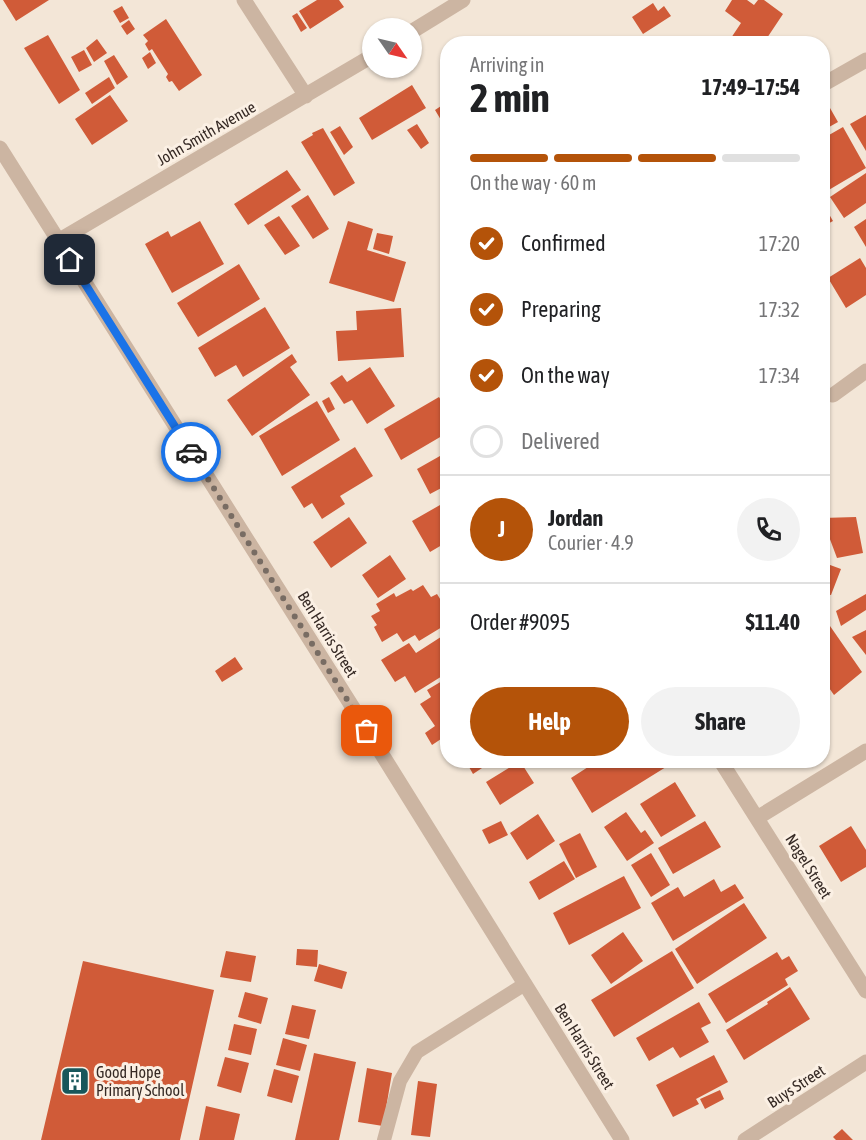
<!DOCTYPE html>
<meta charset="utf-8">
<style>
body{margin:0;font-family:"Asap Condensed",sans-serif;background:#f2f2f2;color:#202124;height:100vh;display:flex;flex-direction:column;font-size:22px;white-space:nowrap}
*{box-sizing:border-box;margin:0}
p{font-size:20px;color:#757577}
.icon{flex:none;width:33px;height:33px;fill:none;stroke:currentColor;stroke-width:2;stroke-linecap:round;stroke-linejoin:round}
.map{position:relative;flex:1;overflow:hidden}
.panel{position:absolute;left:440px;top:36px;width:390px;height:732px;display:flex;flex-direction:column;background:#fff;border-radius:24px;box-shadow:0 2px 4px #0004}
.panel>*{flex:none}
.needle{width:39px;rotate:124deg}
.fabs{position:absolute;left:362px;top:18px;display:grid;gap:12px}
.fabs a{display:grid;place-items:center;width:60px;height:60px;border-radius:50%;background:#fff;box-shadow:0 2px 4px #0004;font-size:30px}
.pin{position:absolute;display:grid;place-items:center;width:51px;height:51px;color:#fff;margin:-26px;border-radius:12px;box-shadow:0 3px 9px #0006}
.courier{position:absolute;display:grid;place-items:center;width:60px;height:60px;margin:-30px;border:4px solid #1a73e8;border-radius:50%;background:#fff;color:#222;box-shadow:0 2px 8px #0007}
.summary em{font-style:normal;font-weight:700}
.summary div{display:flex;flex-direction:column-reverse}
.summary{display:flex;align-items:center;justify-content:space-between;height:102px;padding:0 30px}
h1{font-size:39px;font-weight:700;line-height:45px}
.bar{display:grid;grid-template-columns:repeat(4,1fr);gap:9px 6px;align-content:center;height:72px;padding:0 30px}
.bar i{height:8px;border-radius:4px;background:#e0e0e0}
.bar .current{background:#b45309}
.bar p{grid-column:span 4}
.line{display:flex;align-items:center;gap:15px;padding:0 30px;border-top:2px solid #e0e0e0}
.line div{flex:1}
.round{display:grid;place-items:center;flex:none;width:63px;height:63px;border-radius:32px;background:#f2f2f2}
ol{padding:0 30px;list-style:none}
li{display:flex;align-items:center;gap:18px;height:66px}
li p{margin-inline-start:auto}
li .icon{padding:6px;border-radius:50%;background:#b45309;color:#fff;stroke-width:4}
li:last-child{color:#757577}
li i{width:33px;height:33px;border:3px solid #e0e0e0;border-radius:50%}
.button{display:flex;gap:12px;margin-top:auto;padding:12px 30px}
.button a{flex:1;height:69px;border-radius:36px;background:#b45309;color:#fff;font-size:24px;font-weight:700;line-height:69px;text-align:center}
.button a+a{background:#f2f2f2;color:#202124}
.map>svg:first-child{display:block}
</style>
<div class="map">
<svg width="866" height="1140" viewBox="0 0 866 1140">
<rect width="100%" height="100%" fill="#f3e6d7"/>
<path fill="#d05b38" d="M3 0H49L16 21Z
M317 0H339L344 7 310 29 299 11Z
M732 0H747L754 5 758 0H764L783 14 763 44H727L741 23 725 11Z
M653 3 658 11 664 6 671 16 643 34 632 17Z
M122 6 129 18 120 23 113 11Z
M297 13 307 28 301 32 292 16Z
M166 19 202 75 179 91 172 81 169 82 166 77 168 74 152 49 149 51 145 44 148 41 143 35Z
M129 20 135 29 127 35 121 26Z
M48 35 80 90 59 104 24 48Z
M97 39 107 53 94 62 86 48Z
M84 50 92 65 79 72 71 57Z
M150 52 156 63 148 69 142 58Z
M114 55 128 77 117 85 104 61Z
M109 77 115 88 92 104 85 93Z
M447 78V93L441 83Z
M412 85 426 108 372 140 359 118Z
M110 95 128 121 92 145 75 119Z
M444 104 447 108V116L441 120 435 110Z
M830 108 838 122 822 131V113Z
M866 115V151L850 124Z
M417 124 429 143 421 149 407 130Z
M340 126 353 147 344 155 330 132Z
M843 127 866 168 827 191 822 182V139Z
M323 128 355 183 334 196 301 142 313 135 312 133Z
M287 170 301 190 248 225 234 204Z
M866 173V203L844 218 830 197Z
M308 195 329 229 313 239 291 206Z
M822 202 833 221 822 227Z
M279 216 300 246 285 255 264 225Z
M866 219V247L854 227Z
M200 221 224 264 172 293 145 244 168 231 171 237Z
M348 221 373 229 367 250 406 262 394 302 329 283Z
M377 233 393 236 389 254 373 249Z
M860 258 866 268V295L846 308 828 278Z
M239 264 260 299 198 337 177 303Z
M265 307 290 348 243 377 236 365 215 377 198 348Z
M401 308 404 357 338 361 336 331 357 330 356 311Z
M292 354 297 362 290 367 310 395 252 436 227 400Z
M370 367 395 406 367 424 352 400 344 404 330 383 342 375 347 382Z
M329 397 335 409 328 413 322 401Z
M439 397 447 410V433L401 460 384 429Z
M317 401 340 440 282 476 259 436Z
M355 447 373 476 340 496 345 504 322 519 312 503 304 508 291 487Z
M447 452V485L430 494 417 469Z
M447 501V542L430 552 412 521Z
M349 517 367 543 331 568 313 542Z
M856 517 863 553 837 558 822 518Z
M390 555 406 579 378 598 362 575Z
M822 562 841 569 831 595 822 594Z
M423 585 431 597 437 594 447 610V624L419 641 415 635 403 642 397 633 382 642 374 627 377 625 371 616 380 611 376 604 394 593 396 597 411 589 413 591Z
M866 594V610L841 626 836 611Z
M830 626 862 672 834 695 822 678V631Z
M866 630V655L852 637Z
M447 633V673L415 693 405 676 395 682 381 660 409 643 416 653Z
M235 657 243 669 222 682 215 671Z
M447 678V735L432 745 425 733 435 726 420 704 431 697 427 690Z
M465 760H494L473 774Z
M599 760H662L666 767 592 813 571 778Z
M520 761 534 783 500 805 486 782Z
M675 782 696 816 661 837 640 804Z
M626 812 641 833 645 830 654 843 627 861 604 827Z
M538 814 555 841 527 860 510 833Z
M501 821 508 835 489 844 482 830Z
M705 821 721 847 673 874 658 848Z
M851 826 866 850V867L841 882 819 846Z
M580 833 597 867 576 878 559 844Z
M651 853 670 885 651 897 631 865Z
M564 861 575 879 539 900 529 882Z
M624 876 641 908 569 945 553 913Z
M714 879 721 892 735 884 744 898 673 941 651 903 678 887 684 897Z
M744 903 767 938 697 984 675 949Z
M623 932 643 961 611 984 591 955Z
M297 949 318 950 317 967 296 965Z
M226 951 256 956 251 982 220 977Z
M672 951 694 988 614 1037 591 1000Z
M777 952 782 960 789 956 798 971 785 979 788 985 726 1023 708 994Z
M83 961 214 990 180 1140H41Z
M319 964 347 972 342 989 314 981Z
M790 987 810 1019 744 1060 726 1030 768 1004 767 1002Z
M245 992 268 998 261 1024 238 1017Z
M699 1002 711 1023 701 1028 709 1042 680 1058 673 1047 649 1061 636 1038Z
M292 1005 316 1010 309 1039 285 1034Z
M234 1024 257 1029 251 1055 228 1050Z
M283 1038 307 1045 300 1071 276 1065Z
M314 1053 356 1062 339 1140H295Z
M714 1055 728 1082 696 1099 699 1104 673 1117 656 1085Z
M225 1057 249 1063 241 1093 217 1086Z
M367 1068 392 1073 383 1126 358 1122Z
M274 1069 299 1076 292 1103 267 1096Z
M418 1081 437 1084 430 1137 411 1135Z
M720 1090 724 1099 705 1109 700 1099Z
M206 1106 240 1114 234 1140H199Z
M842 1129 853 1140H836L833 1137Z"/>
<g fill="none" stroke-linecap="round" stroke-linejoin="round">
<path stroke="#ccb5a2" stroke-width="14" d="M384 1140 400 1081 417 1052 525 984"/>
<path stroke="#ccb5a2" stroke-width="15" d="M244 0 306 96
M411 32 463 0
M822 85 866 60
M58 241 372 56
M833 395 866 371
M720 760 866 991
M757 818 866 751
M745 1140 866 1062"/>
<path stroke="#ccb5a2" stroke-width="15" d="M0 148 355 711 622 1140"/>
</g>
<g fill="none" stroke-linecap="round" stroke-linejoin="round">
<path stroke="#786c63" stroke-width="6" stroke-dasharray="0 10.8" d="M191 452 367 731"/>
<path stroke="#1a73e8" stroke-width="8" d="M70 260 191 452"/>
</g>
<defs>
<g id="building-square" transform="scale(1.5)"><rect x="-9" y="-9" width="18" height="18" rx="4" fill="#18575b" stroke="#fbf0e4"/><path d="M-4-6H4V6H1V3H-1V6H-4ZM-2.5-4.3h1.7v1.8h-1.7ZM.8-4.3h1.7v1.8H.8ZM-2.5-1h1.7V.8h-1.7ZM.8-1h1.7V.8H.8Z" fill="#fff"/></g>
</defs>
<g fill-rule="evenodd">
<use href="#building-square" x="75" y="1081"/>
</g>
<g text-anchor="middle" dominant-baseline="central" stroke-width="6" stroke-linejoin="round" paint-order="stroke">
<g font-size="16" fill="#362a25" stroke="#fbf0e4">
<text transform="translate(206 133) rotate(-30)">John Smith Avenue</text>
<text transform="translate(328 634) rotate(58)">Ben Harris Street</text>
<text transform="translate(809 866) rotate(58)">Nagel Street</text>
<text transform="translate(585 1046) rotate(58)">Ben Harris Street</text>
<text transform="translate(796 1086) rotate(-33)">Buys Street</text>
</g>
<g font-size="16" fill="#362a25" stroke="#fbf0e4" text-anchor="start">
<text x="96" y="1072">Good Hope<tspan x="96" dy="18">Primary School</tspan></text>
</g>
</g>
</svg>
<div class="fabs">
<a><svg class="needle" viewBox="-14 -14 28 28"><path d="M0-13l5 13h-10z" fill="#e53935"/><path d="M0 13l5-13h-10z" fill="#757577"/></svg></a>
</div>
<div class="pin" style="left:367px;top:731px;background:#ea580c"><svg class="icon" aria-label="bag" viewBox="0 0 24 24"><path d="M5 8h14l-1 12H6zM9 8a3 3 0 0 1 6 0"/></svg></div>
<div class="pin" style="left:70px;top:260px;background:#1f2937"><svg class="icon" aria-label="home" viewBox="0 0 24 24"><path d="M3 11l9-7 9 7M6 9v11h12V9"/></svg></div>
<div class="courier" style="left:191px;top:452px"><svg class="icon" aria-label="car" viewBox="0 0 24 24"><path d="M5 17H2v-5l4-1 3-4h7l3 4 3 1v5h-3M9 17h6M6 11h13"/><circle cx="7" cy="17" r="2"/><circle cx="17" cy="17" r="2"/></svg></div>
<section class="panel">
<div class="summary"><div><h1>2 min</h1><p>Arriving in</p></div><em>17:49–17:54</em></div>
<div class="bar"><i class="current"></i><i class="current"></i><i class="current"></i><i></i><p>On the way · 60 m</p></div>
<ol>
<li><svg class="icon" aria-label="check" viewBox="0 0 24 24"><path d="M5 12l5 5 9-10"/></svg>Confirmed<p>17:20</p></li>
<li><svg class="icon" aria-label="check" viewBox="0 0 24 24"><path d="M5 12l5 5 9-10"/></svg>Preparing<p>17:32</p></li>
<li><svg class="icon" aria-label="check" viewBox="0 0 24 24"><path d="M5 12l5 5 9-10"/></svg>On the way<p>17:34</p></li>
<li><i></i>Delivered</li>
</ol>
<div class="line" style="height:108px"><b class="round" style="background:#b45309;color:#fff">J</b><div><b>Jordan</b><p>Courier · 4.9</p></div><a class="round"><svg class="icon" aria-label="phone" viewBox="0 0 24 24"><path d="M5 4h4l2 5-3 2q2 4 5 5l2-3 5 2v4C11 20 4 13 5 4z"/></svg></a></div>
<div class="line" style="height:78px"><div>Order #9095</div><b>$11.40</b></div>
<div class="button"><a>Help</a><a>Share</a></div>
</section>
</div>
